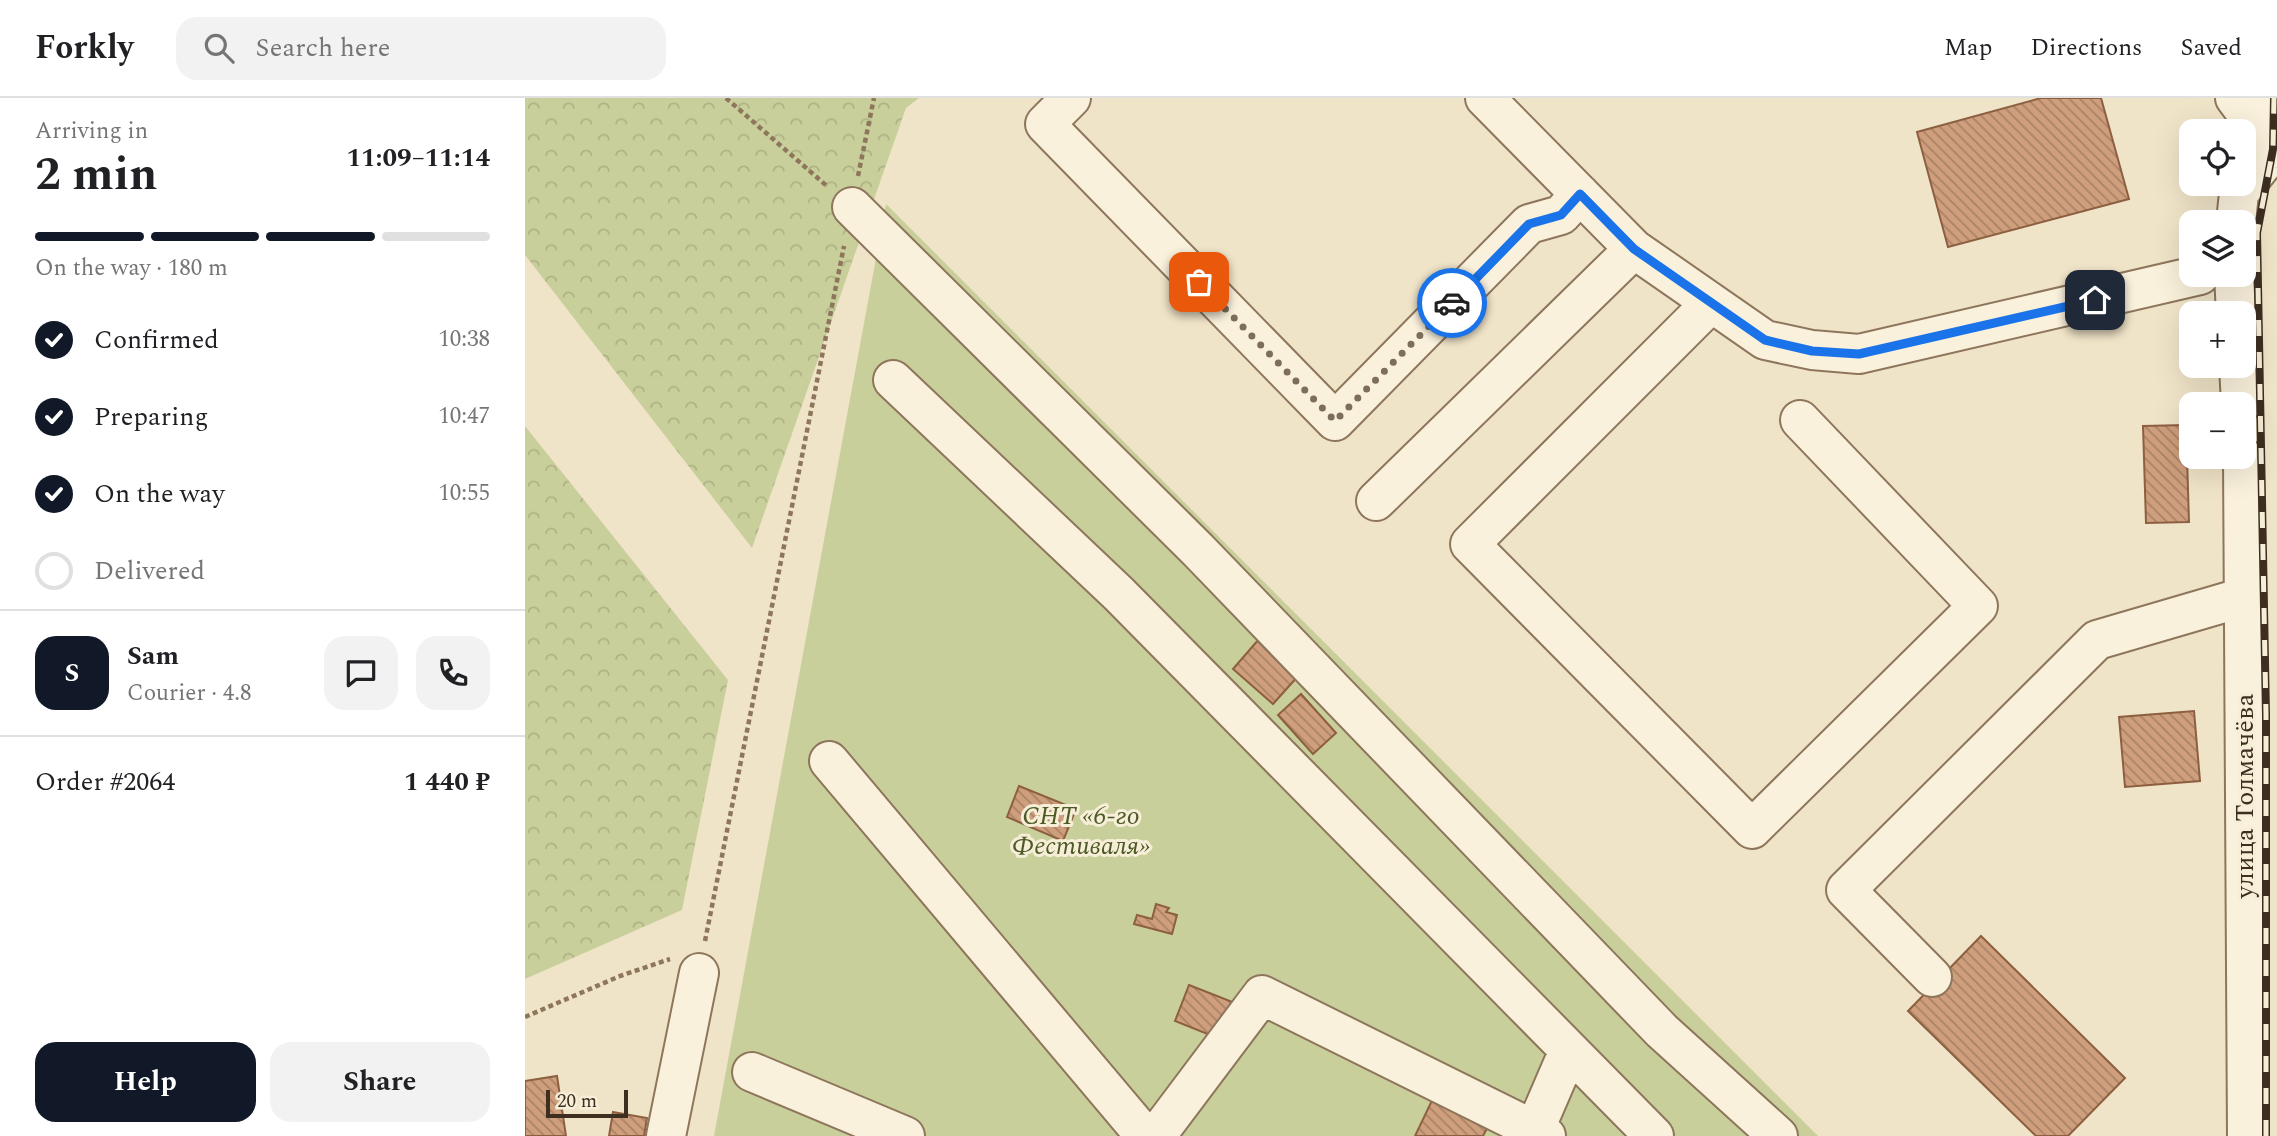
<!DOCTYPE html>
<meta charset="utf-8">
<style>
body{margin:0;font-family:Spectral,serif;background:#f2f2f2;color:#202124;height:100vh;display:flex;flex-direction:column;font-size:26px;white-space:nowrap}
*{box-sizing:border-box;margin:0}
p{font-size:23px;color:#757577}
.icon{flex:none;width:38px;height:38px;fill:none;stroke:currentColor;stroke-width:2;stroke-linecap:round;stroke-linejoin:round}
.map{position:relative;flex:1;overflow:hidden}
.side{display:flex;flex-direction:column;background:#fff;width:525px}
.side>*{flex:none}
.tools{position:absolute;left:1654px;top:21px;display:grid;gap:14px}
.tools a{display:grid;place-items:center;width:77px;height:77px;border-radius:14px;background:#fff;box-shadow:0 7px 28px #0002;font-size:35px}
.scale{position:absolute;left:21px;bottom:18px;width:82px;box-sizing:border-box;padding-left:7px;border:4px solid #3d2e20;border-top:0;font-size:19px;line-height:24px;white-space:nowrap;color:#3d2e20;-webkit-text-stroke:5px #f7eed8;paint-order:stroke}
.pin{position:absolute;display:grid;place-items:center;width:60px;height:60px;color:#fff;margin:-30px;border-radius:14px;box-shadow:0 4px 10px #0006}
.courier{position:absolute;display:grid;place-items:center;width:70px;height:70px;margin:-35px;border:5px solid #1a73e8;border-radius:50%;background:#fff;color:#222;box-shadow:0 2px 9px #0007}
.overview em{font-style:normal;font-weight:700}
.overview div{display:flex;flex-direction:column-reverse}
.overview{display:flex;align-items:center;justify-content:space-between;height:119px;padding:0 35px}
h1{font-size:46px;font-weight:700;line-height:52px}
.bar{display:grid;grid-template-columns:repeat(4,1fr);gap:10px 7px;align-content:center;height:84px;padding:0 35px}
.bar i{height:9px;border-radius:5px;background:#e0e0e0}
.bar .on{background:#111827}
.bar p{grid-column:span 4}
.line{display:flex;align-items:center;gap:18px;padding:0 35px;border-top:2px solid #e0e0e0}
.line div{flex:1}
.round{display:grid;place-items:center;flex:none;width:74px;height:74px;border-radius:21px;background:#f2f2f2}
ol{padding:0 35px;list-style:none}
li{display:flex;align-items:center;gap:21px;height:77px}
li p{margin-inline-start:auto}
li .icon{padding:7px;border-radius:50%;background:#111827;color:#fff;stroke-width:4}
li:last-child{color:#757577}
li i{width:38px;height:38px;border:4px solid #e0e0e0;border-radius:50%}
.cta{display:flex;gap:14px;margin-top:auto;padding:14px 35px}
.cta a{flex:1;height:80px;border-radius:21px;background:#111827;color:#fff;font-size:28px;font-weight:700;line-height:80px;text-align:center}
.cta a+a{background:#f2f2f2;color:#202124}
header{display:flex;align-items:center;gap:42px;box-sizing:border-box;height:98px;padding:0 35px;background:#fff;border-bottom:2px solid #e0e0e0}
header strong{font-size:33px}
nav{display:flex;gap:38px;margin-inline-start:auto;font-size:24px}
.search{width:490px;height:63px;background:#f2f2f2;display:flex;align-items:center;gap:18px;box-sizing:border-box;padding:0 24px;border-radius:21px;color:#757577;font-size:26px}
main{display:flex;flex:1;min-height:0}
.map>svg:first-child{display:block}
</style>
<header>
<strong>Forkly</strong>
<div class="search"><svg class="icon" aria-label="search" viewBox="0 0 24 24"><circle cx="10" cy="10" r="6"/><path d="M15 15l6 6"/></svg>Search here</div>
<nav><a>Map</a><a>Directions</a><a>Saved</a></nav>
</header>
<main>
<section class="side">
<div class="overview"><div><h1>2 min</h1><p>Arriving in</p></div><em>11:09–11:14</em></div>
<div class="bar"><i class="on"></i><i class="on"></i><i class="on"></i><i></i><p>On the way · 180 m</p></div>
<ol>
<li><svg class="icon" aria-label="check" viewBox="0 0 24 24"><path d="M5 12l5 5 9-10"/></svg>Confirmed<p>10:38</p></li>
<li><svg class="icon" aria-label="check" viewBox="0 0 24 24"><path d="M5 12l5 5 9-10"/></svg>Preparing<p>10:47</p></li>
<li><svg class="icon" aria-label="check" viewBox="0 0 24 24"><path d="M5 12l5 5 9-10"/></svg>On the way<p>10:55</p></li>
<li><i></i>Delivered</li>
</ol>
<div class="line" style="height:126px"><b class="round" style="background:#111827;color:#fff">S</b><div><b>Sam</b><p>Courier · 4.8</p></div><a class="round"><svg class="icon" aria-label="chat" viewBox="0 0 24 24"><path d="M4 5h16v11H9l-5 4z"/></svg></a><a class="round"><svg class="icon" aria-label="phone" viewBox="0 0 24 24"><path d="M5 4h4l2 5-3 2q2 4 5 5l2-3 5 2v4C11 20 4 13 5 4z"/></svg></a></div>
<div class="line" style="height:91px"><div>Order #2064</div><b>1 440 ₽</b></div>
<div class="cta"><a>Help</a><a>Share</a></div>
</section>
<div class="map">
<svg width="1752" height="1038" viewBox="0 0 1752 1038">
<defs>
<pattern id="forest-crowns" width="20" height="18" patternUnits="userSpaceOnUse" patternTransform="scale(1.75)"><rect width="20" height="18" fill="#c9cf9b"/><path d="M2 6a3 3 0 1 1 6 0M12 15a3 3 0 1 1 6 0" fill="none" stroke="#aeb285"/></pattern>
<pattern id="building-back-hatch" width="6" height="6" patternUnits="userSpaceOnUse" patternTransform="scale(1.75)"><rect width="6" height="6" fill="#cf9f7d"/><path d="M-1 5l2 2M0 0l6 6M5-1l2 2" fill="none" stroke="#a98266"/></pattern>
</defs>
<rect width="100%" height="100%" fill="#f0e4c8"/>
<path fill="#c9cf9b" d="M361 106 1293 1038H189Z"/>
<path fill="url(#forest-crowns)" d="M0 0H394L381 10 227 450 0 157Z
M0 328 203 582 157 812 0 881Z"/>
<path fill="url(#building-back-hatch)" stroke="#8d5f41" stroke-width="2" d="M1516 0H1576L1604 101 1423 149 1392 34Z
M1661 327 1664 424 1621 425 1618 328Z
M734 541 774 577 748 606 708 571Z
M776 596 811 635 788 656 753 617Z
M1669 613 1675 683 1600 689 1594 619Z
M494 688 551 711 538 743 482 719Z
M631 806 644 810 641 814 652 817 647 836 609 826 612 817 627 821Z
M1456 838 1600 980 1543 1038H1511L1383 913Z
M664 887 710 905 695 941 650 923Z
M32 978 41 1038H0V983Z
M911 994 967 1021 958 1038H890Z
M88 1014 122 1020 119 1038H84Z"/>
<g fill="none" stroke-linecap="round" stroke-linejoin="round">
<g stroke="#8d765c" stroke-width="42">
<path id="minor" d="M546 0 520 26 810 323 1004 126 1036 117 1055 96
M960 0 1109 151 1240 242 1287 252 1334 256 1675 177
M1710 0 1748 51 1731 0
M327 109 673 452 1137 933 1253 1038
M1711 124 1714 95 1752 48
M1709 177 1711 215
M1186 205 945 446 1227 731 1453 508 1275 322
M1714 268 1716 306
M368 282 594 496 1129 1038
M1718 359 1722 1038
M851 403 1109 151
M304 663 620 1038
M1407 879 1321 792 1572 542 1719 499
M227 974 380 1038
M141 1038 174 875
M631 1038 737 897 1021 1038
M1007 1038 1044 952"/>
</g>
<path stroke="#8d765c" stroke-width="4.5" stroke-dasharray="5 3.5" stroke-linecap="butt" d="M201 0 303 89
M333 78 349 0
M180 843 319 148
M0 919 95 878 145 861"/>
<use href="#minor" stroke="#faf1dc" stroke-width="38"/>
<g stroke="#3d2e20" stroke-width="8">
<path id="rail" d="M1741 1038V617L1732 135 1748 51 1749 0"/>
</g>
<use href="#rail" stroke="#f7eed8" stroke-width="5" stroke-dasharray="16" stroke-linecap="butt"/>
</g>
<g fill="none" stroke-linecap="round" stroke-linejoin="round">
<path stroke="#7c6e5b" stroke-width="7" stroke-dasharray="0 12.6" d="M674 184 810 323 927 205"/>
<path stroke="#1a73e8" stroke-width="9" d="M927 205 1004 126 1036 117 1055 96 1109 151 1240 242 1287 253 1334 256 1570 202"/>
</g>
<g text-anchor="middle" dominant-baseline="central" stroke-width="6" stroke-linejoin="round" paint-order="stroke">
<g font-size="26" fill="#3d2e20" stroke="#f7eed8">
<text transform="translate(1720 698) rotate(-90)">улица Толмачёва</text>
</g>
<g font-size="26" font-style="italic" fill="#4d5a26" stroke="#f7eed8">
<text x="556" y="718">СНТ «6-го<tspan x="556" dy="30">Фестиваля»</tspan></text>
</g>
</g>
</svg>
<div class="tools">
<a><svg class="icon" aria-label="locate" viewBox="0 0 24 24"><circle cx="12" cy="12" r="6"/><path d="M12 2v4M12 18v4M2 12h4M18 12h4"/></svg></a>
<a><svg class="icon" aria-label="layers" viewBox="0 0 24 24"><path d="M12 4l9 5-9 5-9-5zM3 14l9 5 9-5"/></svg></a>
<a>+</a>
<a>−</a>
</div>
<div class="scale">20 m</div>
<div class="pin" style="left:674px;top:184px;background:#ea580c"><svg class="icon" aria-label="bag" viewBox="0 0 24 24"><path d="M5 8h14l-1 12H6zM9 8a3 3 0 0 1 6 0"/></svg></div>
<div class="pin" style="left:1570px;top:202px;background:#1f2937"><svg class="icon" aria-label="home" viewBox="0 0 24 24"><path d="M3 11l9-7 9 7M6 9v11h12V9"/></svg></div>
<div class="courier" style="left:927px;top:205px"><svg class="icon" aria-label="car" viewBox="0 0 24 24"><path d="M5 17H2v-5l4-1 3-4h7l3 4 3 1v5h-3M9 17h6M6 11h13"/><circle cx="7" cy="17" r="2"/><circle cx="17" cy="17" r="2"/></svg></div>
</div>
</main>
